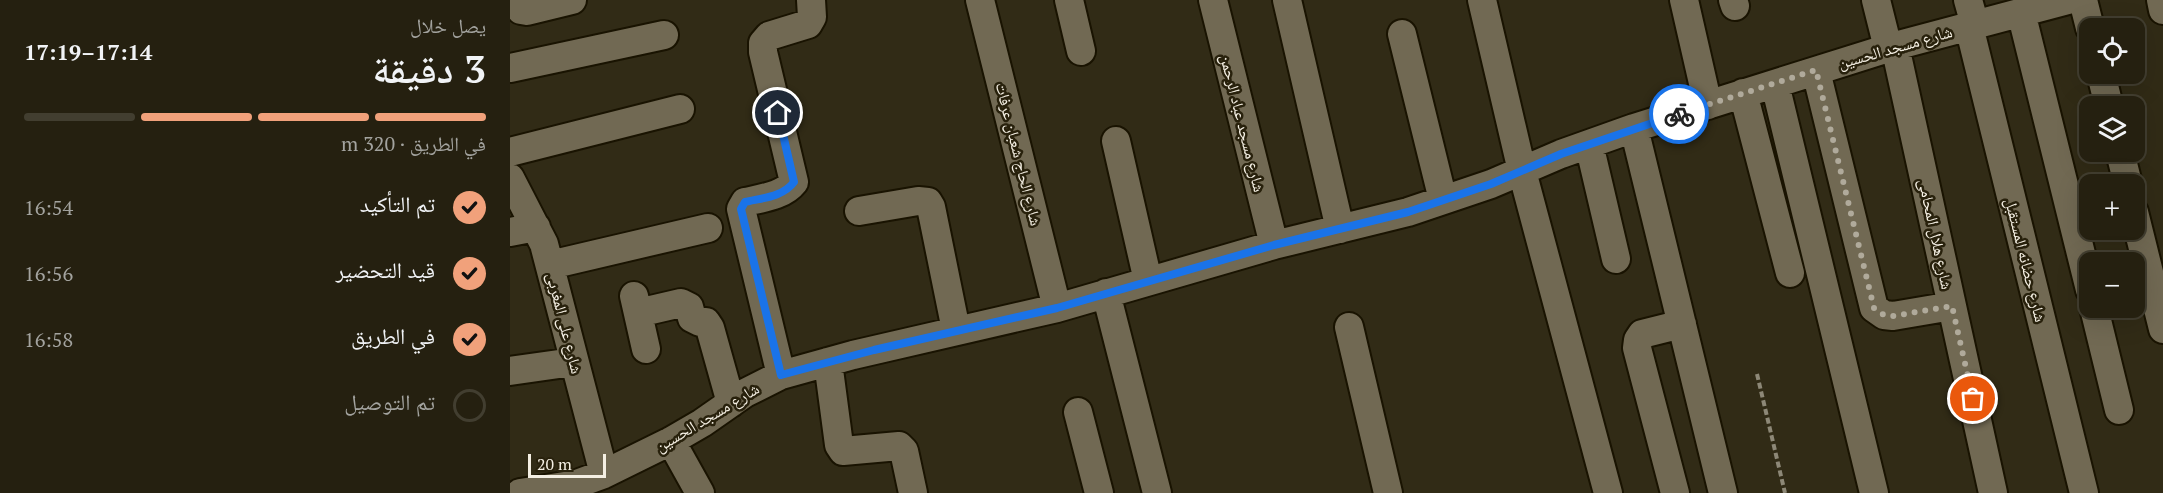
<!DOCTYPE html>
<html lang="ar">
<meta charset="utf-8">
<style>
body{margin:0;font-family:"PT Serif","Noto Naskh Arabic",serif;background:#2d2819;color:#f1f3f6;direction:rtl;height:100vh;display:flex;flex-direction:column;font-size:22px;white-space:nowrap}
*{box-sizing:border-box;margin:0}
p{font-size:20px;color:#a3a39f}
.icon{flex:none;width:33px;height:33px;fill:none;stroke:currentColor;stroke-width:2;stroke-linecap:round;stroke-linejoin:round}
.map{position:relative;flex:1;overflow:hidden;direction:ltr}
.details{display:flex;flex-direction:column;background:#252010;width:510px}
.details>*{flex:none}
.fabs{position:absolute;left:1569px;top:18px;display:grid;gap:12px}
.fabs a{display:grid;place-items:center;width:66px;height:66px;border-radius:12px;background:#252010;box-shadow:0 6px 24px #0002,0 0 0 2px #423e30;font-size:30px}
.scale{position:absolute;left:18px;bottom:15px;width:78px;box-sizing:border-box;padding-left:6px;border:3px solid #f4efe3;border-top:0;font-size:16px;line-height:21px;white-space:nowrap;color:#f4efe3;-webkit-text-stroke:4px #28210c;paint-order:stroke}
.pin{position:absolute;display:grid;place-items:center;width:51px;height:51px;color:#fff;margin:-26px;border:3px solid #fff;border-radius:50%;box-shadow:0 2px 6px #0007}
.courier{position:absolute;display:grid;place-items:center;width:60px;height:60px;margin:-30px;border:4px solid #1a73e8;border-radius:50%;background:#fff;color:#222;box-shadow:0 2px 8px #0007}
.head em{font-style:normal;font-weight:600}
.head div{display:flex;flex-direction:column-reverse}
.head{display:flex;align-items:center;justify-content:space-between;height:102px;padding:0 24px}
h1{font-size:39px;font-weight:600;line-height:45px}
.bar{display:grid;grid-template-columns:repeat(4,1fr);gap:9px 6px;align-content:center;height:72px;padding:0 24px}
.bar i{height:8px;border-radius:4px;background:#423e30}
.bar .selected{background:#f1a17b}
.bar p{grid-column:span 4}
ol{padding:0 24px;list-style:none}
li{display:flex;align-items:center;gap:18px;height:66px}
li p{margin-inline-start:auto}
li .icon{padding:6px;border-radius:50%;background:#f1a17b;color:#111;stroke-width:4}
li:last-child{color:#a3a39f}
li i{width:33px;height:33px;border:3px solid #423e30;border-radius:50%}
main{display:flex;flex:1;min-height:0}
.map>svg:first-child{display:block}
</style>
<main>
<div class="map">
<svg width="1653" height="493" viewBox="0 0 1653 493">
<rect width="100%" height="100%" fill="#312b16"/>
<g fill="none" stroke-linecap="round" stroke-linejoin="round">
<g stroke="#191301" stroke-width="32">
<path id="minor" d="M4 0 11 10 17 11 62 0
M470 0 547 308
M559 0 571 51
M703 0 764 245
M777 0 830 229
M972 0 1012 171 1098 493
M1174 0 1198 105
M1223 0 1225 6
M1366 0 1378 48
M1458 0 1465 25
M1573 0 1580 28
M1651 0 1653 10
M1511 12 1580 290
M1459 26 1574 493
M892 34 933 200
M1385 46 1483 493
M0 68 154 35
M1306 71 1364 308 1374 315 1383 316 1442 306
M1591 74 1599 106
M1265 84 1364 493
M1233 93 1280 273
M1124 128 1213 493
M606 141 638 281
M1079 144 1106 259
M0 152 170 109
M1610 152 1618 184
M0 178 34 244 94 474
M349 211 408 201 418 202 421 207 446 330
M1624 212 1653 329
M0 232 26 227
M40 265 198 228
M596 293 647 493
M124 296 136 349
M1584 308 1609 410
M128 313 171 303 179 307 182 318 190 322H196L200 328 221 403
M839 327 878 493
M318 362 329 445 333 451 389 446 394 451 403 493
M0 371 63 362
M271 375 231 209 235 202C252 198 273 196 284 182L253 52V43L259 36 298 24 302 17 301 0
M568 412 589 493
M161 441 190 493
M10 493 67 484 94 474 161 441 192 423 235 393 271 375 343 355 547 308 764 245 898 212 981 184 1051 154 1124 128 1385 46 1558 0
M1165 493 1127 348 1128 340 1132 334 1172 324"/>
</g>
<path stroke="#8d8877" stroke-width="4" stroke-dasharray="6 3" stroke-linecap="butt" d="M1247 374 1275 493"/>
<use href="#minor" stroke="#716953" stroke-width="28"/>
</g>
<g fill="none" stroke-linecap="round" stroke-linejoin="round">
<path stroke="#b0aa9b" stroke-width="6" stroke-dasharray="0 10.8" d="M1169 114 1306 70 1364 308 1374 315 1383 316 1442 306 1463 399"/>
<path stroke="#1a73e8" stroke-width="8" d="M268 113 284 182C273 197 252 198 235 202L231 209 271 375 364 350 547 308 764 245 898 212 981 184 1051 154 1169 114"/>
</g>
<g text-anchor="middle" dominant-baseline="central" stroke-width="5" stroke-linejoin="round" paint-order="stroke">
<g font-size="16" fill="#f4efe3" stroke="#28210c">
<text transform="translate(1385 47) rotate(-16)">شارع مسجد الحسين</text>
<text transform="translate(733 123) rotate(76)">شارع مسجد عباد الرحمن</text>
<text transform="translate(509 154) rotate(76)">شارع الحاج شعبان عرفات</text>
<text transform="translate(1426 234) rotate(78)">شارع هلال المحامى</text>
<text transform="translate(1516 260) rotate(76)">شارع حضانه المستقبل</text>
<text transform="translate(55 323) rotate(76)">شارع على المغربى</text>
<text transform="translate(197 417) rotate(-31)">شارع مسجد الحسين</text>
</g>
</g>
</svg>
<div class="fabs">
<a><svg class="icon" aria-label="locate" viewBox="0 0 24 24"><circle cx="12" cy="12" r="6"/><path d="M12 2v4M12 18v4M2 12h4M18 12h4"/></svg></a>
<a><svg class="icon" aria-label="layers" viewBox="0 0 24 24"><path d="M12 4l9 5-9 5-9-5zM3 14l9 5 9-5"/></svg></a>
<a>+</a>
<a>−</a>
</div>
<div class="scale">20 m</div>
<div class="pin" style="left:1463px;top:399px;background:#ea580c"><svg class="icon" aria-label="bag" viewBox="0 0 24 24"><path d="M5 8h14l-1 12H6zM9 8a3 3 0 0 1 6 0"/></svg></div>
<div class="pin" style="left:268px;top:113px;background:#1f2937"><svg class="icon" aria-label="home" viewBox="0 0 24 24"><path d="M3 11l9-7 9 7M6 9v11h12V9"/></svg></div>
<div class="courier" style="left:1169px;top:114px"><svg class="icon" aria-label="bike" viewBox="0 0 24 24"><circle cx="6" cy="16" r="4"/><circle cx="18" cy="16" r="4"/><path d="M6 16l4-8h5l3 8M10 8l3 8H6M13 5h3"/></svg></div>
</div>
<section class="details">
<div class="head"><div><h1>3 دقيقة</h1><p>يصل خلال</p></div><em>17:14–17:19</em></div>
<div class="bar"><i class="selected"></i><i class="selected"></i><i class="selected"></i><i></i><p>في الطريق · 320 m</p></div>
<ol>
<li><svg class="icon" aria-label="check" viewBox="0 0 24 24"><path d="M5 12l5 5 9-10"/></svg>تم التأكيد<p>16:54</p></li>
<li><svg class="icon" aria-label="check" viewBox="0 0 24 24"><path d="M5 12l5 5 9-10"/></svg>قيد التحضير<p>16:56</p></li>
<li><svg class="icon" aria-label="check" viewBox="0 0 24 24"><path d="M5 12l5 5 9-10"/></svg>في الطريق<p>16:58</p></li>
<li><i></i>تم التوصيل</li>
</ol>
</section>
</main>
